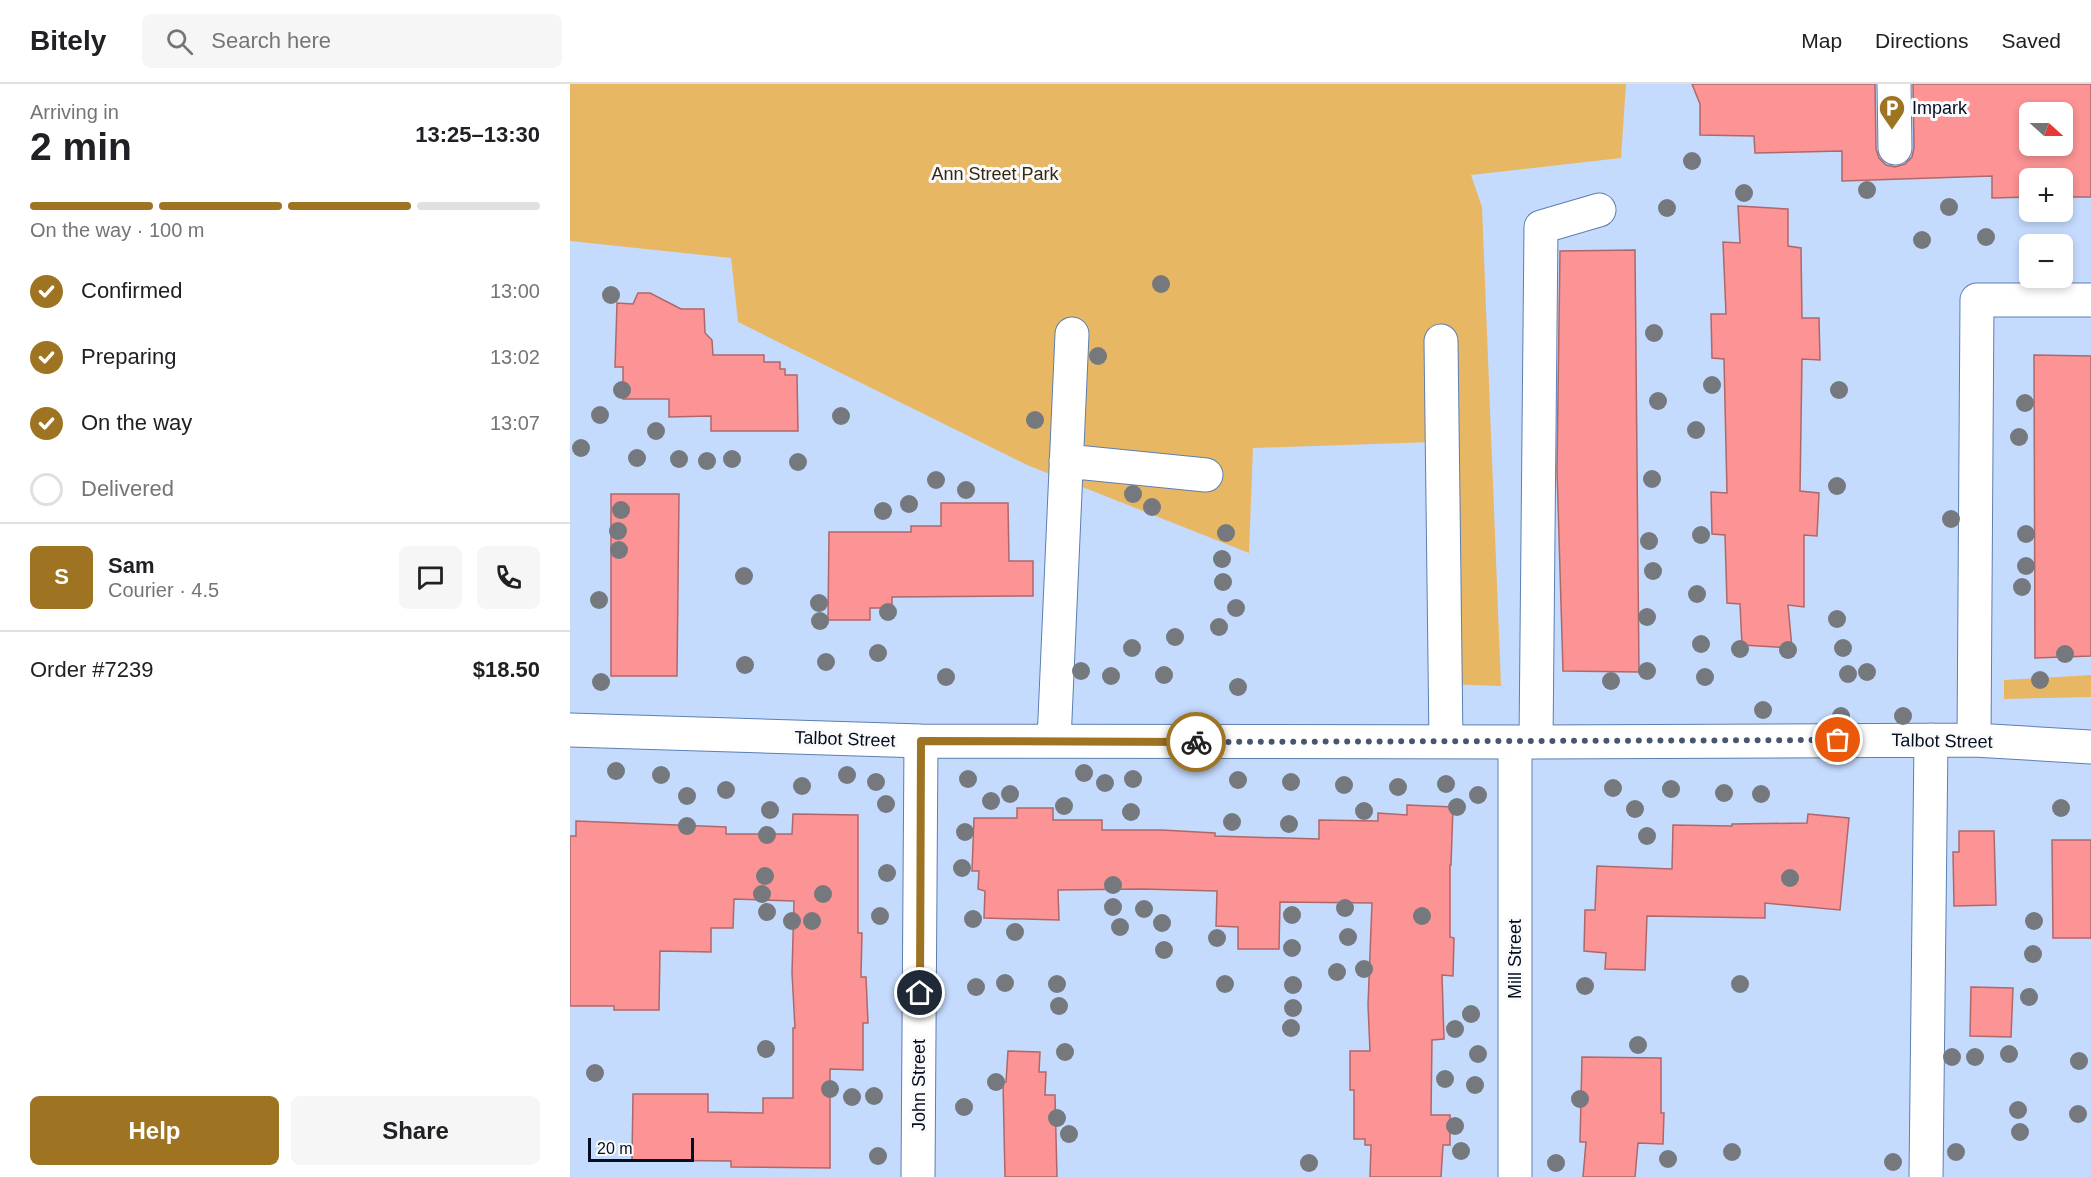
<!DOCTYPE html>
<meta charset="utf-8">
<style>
body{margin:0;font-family:Helvetica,sans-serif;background:#f6f6f6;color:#202124;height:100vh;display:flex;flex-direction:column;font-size:22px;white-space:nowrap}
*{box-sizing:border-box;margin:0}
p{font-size:20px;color:#757577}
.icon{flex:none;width:33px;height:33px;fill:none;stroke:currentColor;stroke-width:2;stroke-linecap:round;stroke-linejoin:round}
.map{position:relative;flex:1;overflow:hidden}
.details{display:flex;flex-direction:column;background:#fff;width:570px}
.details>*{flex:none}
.needle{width:39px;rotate:111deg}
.tools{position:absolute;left:1449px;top:18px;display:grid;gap:12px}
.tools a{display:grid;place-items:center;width:54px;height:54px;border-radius:9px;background:#fff;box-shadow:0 3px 9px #0003;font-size:30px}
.scale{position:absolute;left:18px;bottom:15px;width:106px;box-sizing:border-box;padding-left:6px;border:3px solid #040e22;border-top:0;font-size:16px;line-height:21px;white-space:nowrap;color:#040e22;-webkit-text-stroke:4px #fafafa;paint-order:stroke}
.pin{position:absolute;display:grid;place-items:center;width:51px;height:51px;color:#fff;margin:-26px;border:3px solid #fff;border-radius:50%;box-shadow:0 2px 6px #0007}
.courier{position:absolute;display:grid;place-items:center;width:60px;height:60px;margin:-30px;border:4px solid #9e7322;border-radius:50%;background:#fff;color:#222;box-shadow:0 2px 8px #0007}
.head em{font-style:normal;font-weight:600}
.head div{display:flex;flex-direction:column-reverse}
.head{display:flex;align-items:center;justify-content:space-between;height:102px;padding:0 30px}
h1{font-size:39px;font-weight:600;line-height:45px}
.bar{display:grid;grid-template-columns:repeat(4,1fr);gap:9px 6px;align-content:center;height:72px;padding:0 30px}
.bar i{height:8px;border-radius:4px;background:#e0e0e0}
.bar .current{background:#9e7322}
.bar p{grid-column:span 4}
.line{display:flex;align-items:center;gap:15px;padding:0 30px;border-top:2px solid #e0e0e0}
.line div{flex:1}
.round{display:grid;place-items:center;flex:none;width:63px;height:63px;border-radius:9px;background:#f6f6f6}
ol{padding:0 30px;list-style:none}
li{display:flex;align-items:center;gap:18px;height:66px}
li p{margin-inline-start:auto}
li .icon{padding:6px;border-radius:50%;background:#9e7322;color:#fff;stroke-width:4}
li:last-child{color:#757577}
li i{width:33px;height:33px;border:3px solid #e0e0e0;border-radius:50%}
.cta{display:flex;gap:12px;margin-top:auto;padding:12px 30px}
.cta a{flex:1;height:69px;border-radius:9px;background:#9e7322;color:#fff;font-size:24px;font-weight:600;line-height:69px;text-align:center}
.cta a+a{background:#f6f6f6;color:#202124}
header{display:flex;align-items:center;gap:36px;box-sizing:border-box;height:84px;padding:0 30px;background:#fff;border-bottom:2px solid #e0e0e0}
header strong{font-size:28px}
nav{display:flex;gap:33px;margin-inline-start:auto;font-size:21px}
.search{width:420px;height:54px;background:#f6f6f6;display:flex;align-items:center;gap:15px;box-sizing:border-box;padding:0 21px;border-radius:9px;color:#757577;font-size:22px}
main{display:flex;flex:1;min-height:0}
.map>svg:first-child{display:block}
</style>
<header>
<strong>Bitely</strong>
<div class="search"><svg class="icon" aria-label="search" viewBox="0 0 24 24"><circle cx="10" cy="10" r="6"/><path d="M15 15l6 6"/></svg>Search here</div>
<nav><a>Map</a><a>Directions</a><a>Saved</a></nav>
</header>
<main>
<section class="details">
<div class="head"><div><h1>2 min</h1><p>Arriving in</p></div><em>13:25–13:30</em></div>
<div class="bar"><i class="current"></i><i class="current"></i><i class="current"></i><i></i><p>On the way · 100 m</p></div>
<ol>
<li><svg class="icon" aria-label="check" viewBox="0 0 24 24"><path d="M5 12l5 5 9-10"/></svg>Confirmed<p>13:00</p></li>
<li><svg class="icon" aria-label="check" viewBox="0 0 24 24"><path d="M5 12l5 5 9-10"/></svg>Preparing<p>13:02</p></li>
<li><svg class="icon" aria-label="check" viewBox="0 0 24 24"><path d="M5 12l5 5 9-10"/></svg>On the way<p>13:07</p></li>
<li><i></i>Delivered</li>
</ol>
<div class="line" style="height:108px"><b class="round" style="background:#9e7322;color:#fff">S</b><div><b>Sam</b><p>Courier · 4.5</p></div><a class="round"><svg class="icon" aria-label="chat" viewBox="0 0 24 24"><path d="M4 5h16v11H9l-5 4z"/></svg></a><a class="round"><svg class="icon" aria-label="phone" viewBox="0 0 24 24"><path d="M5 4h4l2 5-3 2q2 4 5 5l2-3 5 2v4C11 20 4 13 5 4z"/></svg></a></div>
<div class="line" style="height:78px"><div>Order #7239</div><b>$18.50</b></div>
<div class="cta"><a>Help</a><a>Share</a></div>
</section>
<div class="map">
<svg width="1521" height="1093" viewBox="0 0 1521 1093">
<rect width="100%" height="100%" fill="#c5dbfe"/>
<path fill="#e7b764" d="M0 0H1056L1051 74 901 91 912 123 931 602 876 600 864 358 683 364 679 469 457 381 168 238 161 174 0 157Z
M1521 591V613L1434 615V596Z"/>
<path fill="#fc9395" stroke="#ae6869" stroke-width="1.5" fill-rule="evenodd" d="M1122 0H1305L1306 65 1309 74 1316 81 1325 83 1335 80 1342 73 1344 64 1343 0H1521V113H1492V94H1460V113L1422 114V92L1272 97V67L1185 69 1184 52 1130 51V20ZM1460 28H1492V62H1460Z
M1168 122 1218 125V162L1231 164 1232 234H1249L1250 276 1232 275 1230 407 1249 409 1247 452 1234 451V523L1218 521 1222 564 1172 561 1170 520 1157 519 1155 451 1142 450 1141 408 1157 409 1154 275 1142 274 1141 230H1156L1153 158 1170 159Z
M1065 166 1069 588 993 587 987 386 990 167Z
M68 209H80L111 225H134L135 249 142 256 143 271H194V278H210V285H215V291H227L228 347H141V332L99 333V315H53V283H45L47 219 63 220Z
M1464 271 1521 272V572L1465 574Z
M41 410H109L107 592H41Z
M371 419H438L439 477H463V512L322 513V524H300V536H258L259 448H341V442H371Z
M837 721 883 723 881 781H880V853L884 854 883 892 872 891 874 955 862 956 861 1031H880V1061H873L871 1093H800L801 1061H795V1055H784V1006H780V967H800L798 921 802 819 710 818 709 865H668V843L646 842 647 807 572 805 488 806 489 836 414 834 415 807 408 805 409 787H402L404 734H447V724H483V736H532V746H592L645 749V752L749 755V736L808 737V729L837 731Z
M223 730 288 731V849H292L291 893H296L298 939H293V986L260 985V1084L161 1083V1077L62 1076 63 1010H138V1028L193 1029V1014H223V944H225L222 889 224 817 164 815 163 844H141V868L90 867 89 926H44V922H0V752H6V737L156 743V750H222Z
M1238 730 1279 734 1270 826 1195 819V834L1077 832 1075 886 1035 885 1036 869 1014 867 1015 826H1025L1027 782 1102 785 1103 741 1162 742V740L1237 739Z
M1389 747H1424L1426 821 1384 822 1383 768H1389Z
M1482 756H1521V854H1483Z
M1401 903 1443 904 1441 953 1400 952Z
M438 967 470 968 469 988H476L475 1011H485L487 1093H435L433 998H436Z
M1012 973 1091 974V1029H1094L1093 1060 1068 1059 1065 1093H1013L1016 1058H1010Z"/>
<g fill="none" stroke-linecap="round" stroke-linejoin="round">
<g stroke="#5c7eb2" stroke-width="35">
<path id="minor" d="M1324 0 1325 64
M871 257 876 658
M496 377 636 391
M0 646 351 657 966 658 1404 656 1521 663
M1404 656 1407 216H1521
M484 657 502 250
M945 658V1093
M966 658 971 143 1029 126
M348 1093 351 657
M1356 1093 1361 656"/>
</g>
<use href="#minor" stroke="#fff" stroke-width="33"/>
</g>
<g fill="#75797d">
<circle cx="1122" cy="77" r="9"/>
<circle cx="1297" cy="106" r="9"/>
<circle cx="1174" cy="109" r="9"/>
<circle cx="1379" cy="123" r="9"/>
<circle cx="1097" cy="124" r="9"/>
<circle cx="1416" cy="153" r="9"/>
<circle cx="1352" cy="156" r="9"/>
<circle cx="591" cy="200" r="9"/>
<circle cx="41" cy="211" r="9"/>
<circle cx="1084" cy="249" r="9"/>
<circle cx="528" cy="272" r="9"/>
<circle cx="1142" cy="301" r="9"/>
<circle cx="52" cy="306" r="9"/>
<circle cx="1269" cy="306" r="9"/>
<circle cx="1088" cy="317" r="9"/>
<circle cx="1455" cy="319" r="9"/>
<circle cx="30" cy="331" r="9"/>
<circle cx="271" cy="332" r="9"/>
<circle cx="465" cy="336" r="9"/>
<circle cx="1126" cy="346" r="9"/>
<circle cx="86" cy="347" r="9"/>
<circle cx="1449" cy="353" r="9"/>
<circle cx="11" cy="364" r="9"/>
<circle cx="67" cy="374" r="9"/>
<circle cx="109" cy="375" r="9"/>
<circle cx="162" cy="375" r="9"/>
<circle cx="137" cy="377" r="9"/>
<circle cx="228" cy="378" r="9"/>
<circle cx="1082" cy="395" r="9"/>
<circle cx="366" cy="396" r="9"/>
<circle cx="1267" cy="402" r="9"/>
<circle cx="396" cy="406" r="9"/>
<circle cx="563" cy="410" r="9"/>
<circle cx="339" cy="420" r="9"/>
<circle cx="582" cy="423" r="9"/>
<circle cx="51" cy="426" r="9"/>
<circle cx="313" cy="427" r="9"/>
<circle cx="1381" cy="435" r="9"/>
<circle cx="48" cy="447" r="9"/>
<circle cx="656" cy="449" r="9"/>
<circle cx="1456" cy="450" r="9"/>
<circle cx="1131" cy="451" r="9"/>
<circle cx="1079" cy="457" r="9"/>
<circle cx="49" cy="466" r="9"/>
<circle cx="652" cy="475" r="9"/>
<circle cx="1456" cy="482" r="9"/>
<circle cx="1083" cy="487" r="9"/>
<circle cx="174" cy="492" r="9"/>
<circle cx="653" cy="498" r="9"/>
<circle cx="1452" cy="503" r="9"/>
<circle cx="1127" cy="510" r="9"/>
<circle cx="29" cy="516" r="9"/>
<circle cx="249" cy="519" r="9"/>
<circle cx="666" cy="524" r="9"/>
<circle cx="318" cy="528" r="9"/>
<circle cx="1077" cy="533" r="9"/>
<circle cx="1267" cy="535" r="9"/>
<circle cx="250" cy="537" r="9"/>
<circle cx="649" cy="543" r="9"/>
<circle cx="605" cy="553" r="9"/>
<circle cx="1131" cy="560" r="9"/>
<circle cx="562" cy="564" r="9"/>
<circle cx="1273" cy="564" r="9"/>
<circle cx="1170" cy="565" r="9"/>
<circle cx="1218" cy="566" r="9"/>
<circle cx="308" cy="569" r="9"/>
<circle cx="1495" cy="570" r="9"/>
<circle cx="256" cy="578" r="9"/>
<circle cx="175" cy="581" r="9"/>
<circle cx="511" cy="587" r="9"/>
<circle cx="1077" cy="587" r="9"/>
<circle cx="1297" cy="588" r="9"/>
<circle cx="1278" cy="590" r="9"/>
<circle cx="594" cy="591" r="9"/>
<circle cx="541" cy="592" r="9"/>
<circle cx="376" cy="593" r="9"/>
<circle cx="1135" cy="593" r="9"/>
<circle cx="1470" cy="596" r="9"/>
<circle cx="1041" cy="597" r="9"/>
<circle cx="31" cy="598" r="9"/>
<circle cx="668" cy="603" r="9"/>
<circle cx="1193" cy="626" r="9"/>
<circle cx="1271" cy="632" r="9"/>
<circle cx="1333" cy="632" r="9"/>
<circle cx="46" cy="687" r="9"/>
<circle cx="514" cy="689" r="9"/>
<circle cx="91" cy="691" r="9"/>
<circle cx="277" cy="691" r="9"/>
<circle cx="398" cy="695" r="9"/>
<circle cx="563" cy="695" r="9"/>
<circle cx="668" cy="696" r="9"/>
<circle cx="306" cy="698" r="9"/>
<circle cx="721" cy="698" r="9"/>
<circle cx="535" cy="699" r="9"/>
<circle cx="876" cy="700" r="9"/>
<circle cx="774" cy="701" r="9"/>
<circle cx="232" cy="702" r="9"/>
<circle cx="828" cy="703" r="9"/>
<circle cx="1043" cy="704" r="9"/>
<circle cx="1101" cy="705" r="9"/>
<circle cx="156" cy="706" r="9"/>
<circle cx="1154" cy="709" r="9"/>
<circle cx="440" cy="710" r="9"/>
<circle cx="1191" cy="710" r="9"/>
<circle cx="908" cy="711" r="9"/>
<circle cx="117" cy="712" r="9"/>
<circle cx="421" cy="717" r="9"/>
<circle cx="316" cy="720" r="9"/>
<circle cx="494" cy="722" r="9"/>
<circle cx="887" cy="723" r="9"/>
<circle cx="1491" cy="724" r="9"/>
<circle cx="1065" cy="725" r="9"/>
<circle cx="200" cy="726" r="9"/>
<circle cx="794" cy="727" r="9"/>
<circle cx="561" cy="728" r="9"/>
<circle cx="662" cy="738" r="9"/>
<circle cx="719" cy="740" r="9"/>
<circle cx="117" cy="742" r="9"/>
<circle cx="395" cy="748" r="9"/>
<circle cx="197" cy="751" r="9"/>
<circle cx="1077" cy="752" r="9"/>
<circle cx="392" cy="784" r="9"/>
<circle cx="317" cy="789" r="9"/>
<circle cx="195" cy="792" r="9"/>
<circle cx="1220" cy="794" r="9"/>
<circle cx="543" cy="801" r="9"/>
<circle cx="192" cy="810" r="9"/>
<circle cx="253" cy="810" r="9"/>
<circle cx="543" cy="823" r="9"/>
<circle cx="775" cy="824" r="9"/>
<circle cx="574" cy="825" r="9"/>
<circle cx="197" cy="828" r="9"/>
<circle cx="722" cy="831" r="9"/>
<circle cx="310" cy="832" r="9"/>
<circle cx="852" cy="832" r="9"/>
<circle cx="403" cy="835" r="9"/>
<circle cx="222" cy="837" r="9"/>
<circle cx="242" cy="837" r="9"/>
<circle cx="1464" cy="837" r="9"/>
<circle cx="592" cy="839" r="9"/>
<circle cx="550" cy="843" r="9"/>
<circle cx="445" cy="848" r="9"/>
<circle cx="778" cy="853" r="9"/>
<circle cx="647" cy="854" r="9"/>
<circle cx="722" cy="864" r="9"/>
<circle cx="594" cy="866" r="9"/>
<circle cx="1463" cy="870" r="9"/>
<circle cx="794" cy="885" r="9"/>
<circle cx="767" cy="888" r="9"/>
<circle cx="435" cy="899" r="9"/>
<circle cx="487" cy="900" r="9"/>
<circle cx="655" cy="900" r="9"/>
<circle cx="1170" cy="900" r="9"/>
<circle cx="723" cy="901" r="9"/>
<circle cx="1015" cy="902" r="9"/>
<circle cx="406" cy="903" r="9"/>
<circle cx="1459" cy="913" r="9"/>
<circle cx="489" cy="922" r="9"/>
<circle cx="723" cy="924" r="9"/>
<circle cx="901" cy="930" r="9"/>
<circle cx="721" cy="944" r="9"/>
<circle cx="885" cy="945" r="9"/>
<circle cx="1068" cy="961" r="9"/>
<circle cx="196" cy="965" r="9"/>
<circle cx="495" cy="968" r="9"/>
<circle cx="908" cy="970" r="9"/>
<circle cx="1439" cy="970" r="9"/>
<circle cx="1382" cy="973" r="9"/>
<circle cx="1405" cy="973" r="9"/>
<circle cx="1509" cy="977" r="9"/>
<circle cx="25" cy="989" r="9"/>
<circle cx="875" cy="995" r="9"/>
<circle cx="426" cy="998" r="9"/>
<circle cx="905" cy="1001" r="9"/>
<circle cx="260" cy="1005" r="9"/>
<circle cx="304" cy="1012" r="9"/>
<circle cx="282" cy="1013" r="9"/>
<circle cx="1010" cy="1015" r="9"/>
<circle cx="394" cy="1023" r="9"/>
<circle cx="1448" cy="1026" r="9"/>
<circle cx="1508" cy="1030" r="9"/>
<circle cx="487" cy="1034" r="9"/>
<circle cx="885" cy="1042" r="9"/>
<circle cx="1450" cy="1048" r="9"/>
<circle cx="499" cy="1050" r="9"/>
<circle cx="891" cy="1067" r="9"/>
<circle cx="1162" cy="1068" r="9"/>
<circle cx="1386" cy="1068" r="9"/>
<circle cx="308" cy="1072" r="9"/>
<circle cx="1098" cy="1075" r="9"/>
<circle cx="1323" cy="1078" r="9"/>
<circle cx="739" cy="1079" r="9"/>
<circle cx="986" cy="1079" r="9"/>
</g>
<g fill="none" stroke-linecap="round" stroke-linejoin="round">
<path stroke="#48566f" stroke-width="6" stroke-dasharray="0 10.8" d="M626 658 1268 656"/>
<path stroke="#9e7322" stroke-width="8" d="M350 909 351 657 626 658"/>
</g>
<defs>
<g id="parking-pin" transform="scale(1.35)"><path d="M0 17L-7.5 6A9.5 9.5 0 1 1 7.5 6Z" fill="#9e7322" stroke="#fafafa"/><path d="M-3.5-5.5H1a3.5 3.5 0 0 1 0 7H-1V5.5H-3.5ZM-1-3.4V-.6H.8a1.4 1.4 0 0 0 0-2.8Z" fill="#fff"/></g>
</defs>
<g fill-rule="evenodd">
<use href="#parking-pin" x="1322" y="24"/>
</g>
<g text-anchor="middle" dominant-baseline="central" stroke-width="6" stroke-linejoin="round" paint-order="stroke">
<g font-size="18" fill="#040e22" stroke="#fafafa" text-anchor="start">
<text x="1342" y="24">Impark</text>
</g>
<g font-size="18" fill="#342814" stroke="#fafafa">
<text x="425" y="90">Ann Street Park</text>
</g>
<g font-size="18" fill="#040e22" stroke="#fafafa">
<text transform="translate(275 655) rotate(2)">Talbot Street</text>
<text transform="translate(1372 657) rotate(1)">Talbot Street</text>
<text transform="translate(945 875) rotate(-90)">Mill Street</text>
<text transform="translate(349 1001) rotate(-90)">John Street</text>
</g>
</g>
</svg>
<div class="tools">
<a><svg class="needle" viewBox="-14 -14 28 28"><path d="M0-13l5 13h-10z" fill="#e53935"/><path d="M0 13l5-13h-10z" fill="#757577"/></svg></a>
<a>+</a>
<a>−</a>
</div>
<div class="scale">20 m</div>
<div class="pin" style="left:1268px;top:656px;background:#ea580c"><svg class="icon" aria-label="bag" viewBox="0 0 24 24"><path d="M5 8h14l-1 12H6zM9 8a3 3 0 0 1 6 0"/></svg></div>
<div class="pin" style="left:350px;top:909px;background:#1f2937"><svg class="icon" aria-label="home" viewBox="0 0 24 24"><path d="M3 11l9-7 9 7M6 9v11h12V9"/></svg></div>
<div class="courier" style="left:626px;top:658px"><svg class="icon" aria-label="bike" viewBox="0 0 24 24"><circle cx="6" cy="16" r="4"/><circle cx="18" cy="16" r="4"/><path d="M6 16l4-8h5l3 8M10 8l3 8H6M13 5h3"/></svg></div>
</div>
</main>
